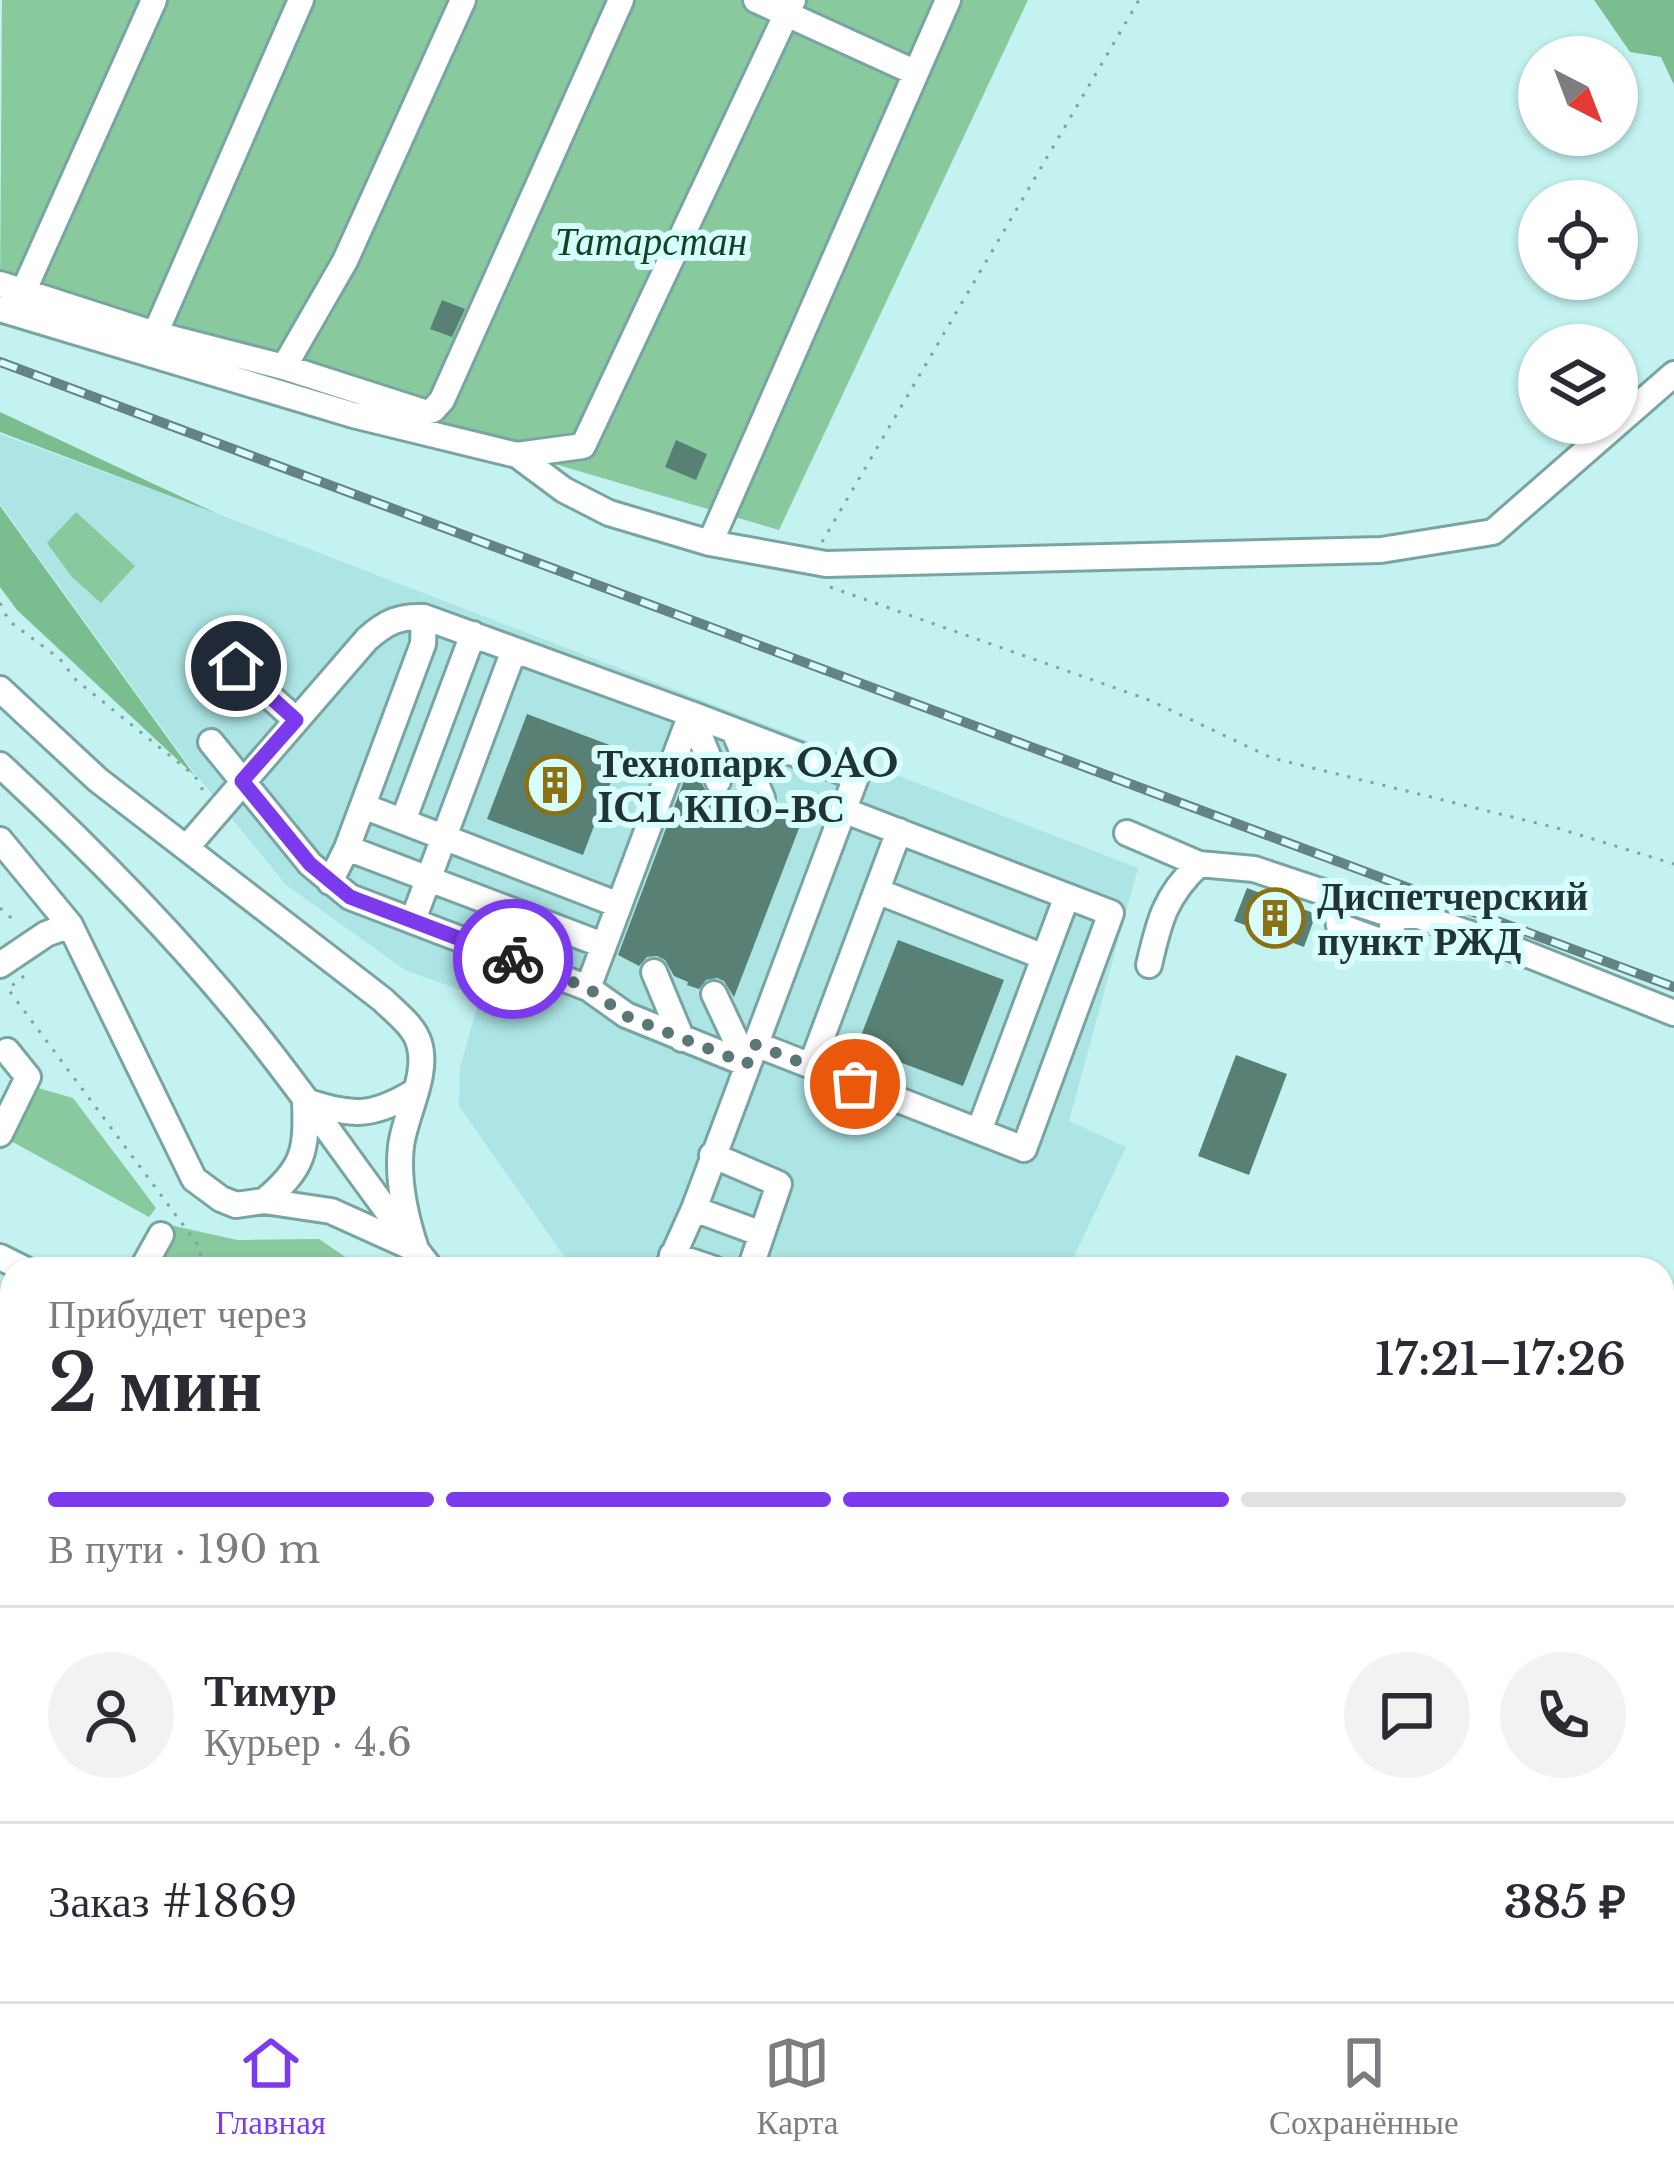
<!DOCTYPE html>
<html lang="ru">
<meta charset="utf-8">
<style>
body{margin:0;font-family:"Libre Baskerville",serif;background:#f2f2f3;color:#2b2b33;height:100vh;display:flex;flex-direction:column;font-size:45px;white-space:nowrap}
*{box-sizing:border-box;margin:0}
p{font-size:39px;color:#7c7c81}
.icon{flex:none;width:66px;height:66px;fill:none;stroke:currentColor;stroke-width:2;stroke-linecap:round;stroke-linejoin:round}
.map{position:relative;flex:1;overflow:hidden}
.sheet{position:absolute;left:0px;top:1257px;width:1674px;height:744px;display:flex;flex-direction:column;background:#fff;border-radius:36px 36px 0 0;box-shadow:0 3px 9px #0004}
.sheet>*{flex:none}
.needle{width:78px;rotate:138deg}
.fabs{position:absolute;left:1518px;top:36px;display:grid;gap:24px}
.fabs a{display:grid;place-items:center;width:120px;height:120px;border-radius:50%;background:#fff;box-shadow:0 3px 9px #0004;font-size:60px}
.pin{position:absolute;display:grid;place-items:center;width:102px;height:102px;color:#fff;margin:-51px;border:6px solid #fff;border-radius:50%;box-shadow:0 3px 12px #0007}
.courier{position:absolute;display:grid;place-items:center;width:120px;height:120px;margin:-60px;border:9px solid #7c3aed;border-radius:50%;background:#fff;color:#222;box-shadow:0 3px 15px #0007}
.summary em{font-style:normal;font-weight:600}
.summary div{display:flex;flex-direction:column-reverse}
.summary{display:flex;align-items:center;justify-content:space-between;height:204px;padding:0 48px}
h1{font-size:78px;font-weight:600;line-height:90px}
.bar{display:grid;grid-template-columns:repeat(4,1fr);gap:18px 12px;align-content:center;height:144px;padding:0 48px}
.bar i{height:15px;border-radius:9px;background:#e1e1e2}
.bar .current{background:#7c3aed}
.bar p{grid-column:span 4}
.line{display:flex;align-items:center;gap:30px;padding:0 48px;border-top:3px solid #e1e1e2}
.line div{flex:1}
.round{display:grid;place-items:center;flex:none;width:126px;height:126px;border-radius:63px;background:#f2f2f3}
.dock{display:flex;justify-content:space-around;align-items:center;height:168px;border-top:3px solid #e1e1e2;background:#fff;font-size:33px;color:#7c7c81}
.dock a{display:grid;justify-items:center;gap:6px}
.dock .current{color:#7c3aed}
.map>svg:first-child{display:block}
</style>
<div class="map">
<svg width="1674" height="2001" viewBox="0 0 1674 2001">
<rect width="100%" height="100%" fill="#c3f2f1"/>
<path fill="#ade5e5" d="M0 434 218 514 1138 868 1069 1121 1126 1147 1068 1269H573L459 1106 460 1068 480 997 405 970 286 885 193 771 0 504Z"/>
<path fill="#88c99d" d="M2 0H1028L779 530 0 301Z
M76 512 135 566 101 603 72 577 47 543Z
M38 1088 73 1098 156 1208 149 1217 11 1141Z
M170 1225 237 1240 319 1239 363 1269H149Z"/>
<path fill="#7abe90" d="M1594 0H1674V85L1661 57 1630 52Z
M0 411V412L218 514 0 432Z
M0 506 195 776 17 610 0 587Z"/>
<path fill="#588074" d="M442 300 465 309 452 337 430 329Z
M676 440 707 454 696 480 665 467Z
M527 714 623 750 583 855 487 819Z
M687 773 698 777 707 793 715 797 732 790 743 794 751 810 759 814 769 813 777 804 803 818 734 997 724 981 717 978 706 980 699 989 687 985 688 982 674 976 665 960 657 956 647 957 639 966 618 955Z
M1247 888 1316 914 1304 947 1234 921Z
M898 940 1004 980 963 1086 857 1046Z
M1236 1055 1287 1074 1249 1175 1198 1156Z"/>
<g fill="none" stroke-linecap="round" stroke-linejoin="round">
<g stroke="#78a5a4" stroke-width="30">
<path id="minor" d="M756 0 914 72
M0 284 155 334 284 367 424 412 433 410 442 400 621 0
M24 290 154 0
M0 309 353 415 517 455 583 446 793 0
M155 334 301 0
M284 367 345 261 463 0
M517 455 564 490 609 513 710 543 826 564 1381 550 1493 532 1674 374
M710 543 948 0
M236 666 296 720
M0 689 98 780 383 1000C396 1013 414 1026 419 1043 429 1075 405 1114 401 1146 397 1181 405 1216 416 1249
M734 731 762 798
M211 742 310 864 350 897 588 988 626 1015 747 1064
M0 765C91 849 177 936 254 1032 316 1109 370 1191 431 1269
M363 806 619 905
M403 821 473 634
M1127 833 1199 864 1254 869 1395 916 1388 944 1339 926 1336 897
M0 840 70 925 194 1179 221 1199 236 1205 264 1201 331 1211 413 1248
M187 847 367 639C386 622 399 616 424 617L691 714 718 781
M347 848 603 945
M330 882 347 848 423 644 424 617
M877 891 1044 957
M1395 916H1418L1506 946 1674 1013
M413 920 514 650
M0 965 46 934 70 925
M1149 965C1159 921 1165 896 1199 864
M654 972 682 1039
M588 988 691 714 856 777 694 1209 667 1269
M714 994 747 1064
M755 1044 1024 1149 1111 913 843 810
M811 1066 899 831
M305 1101C352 1116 371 1118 414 1092
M979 1131 1067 896
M0 1134 28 1077 7 1051
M712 1155 779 1184 750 1269
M264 1201C304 1168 307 1151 305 1101
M694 1209 762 1234
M672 1255 714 1269
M0 1257 24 1269
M142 1269 161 1235
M1662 1337 1674 1323
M0 1552 12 1528
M1674 1624 1669 1630 1674 1635
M0 1648 12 1653
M1662 1874 1674 1859
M1297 1989 1315 2001
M0 1991 12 1965
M185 2001 189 1989
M562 2001 567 1989
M937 2001 949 1989
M1561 2001 1571 1989"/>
</g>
<path stroke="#7fa2a2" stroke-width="3" stroke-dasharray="3 9" stroke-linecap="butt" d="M822 542 1139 0
M830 587 1149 700 1272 758 1557 828 1674 864
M0 603 9 621 60 659 76 680 195 776 206 796
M0 908 18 924
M24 976 8 989 201 1249 199 1269
M0 1592 10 1573"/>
<use href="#minor" stroke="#fff" stroke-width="24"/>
<g stroke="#658383" stroke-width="10">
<path id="rail" d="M0 362 1674 987"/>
</g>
<use href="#rail" stroke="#d7fdfc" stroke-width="6" stroke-dasharray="18" stroke-linecap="butt"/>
</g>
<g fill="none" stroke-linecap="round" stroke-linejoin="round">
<path stroke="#5a7676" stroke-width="12" stroke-dasharray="0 21.6" d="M513 959 588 988 626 1016 747 1064 754 1044 855 1084"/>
<path stroke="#7c3aed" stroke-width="15" d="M236 666 296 720 242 781 310 864 350 897 513 959"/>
</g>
<defs>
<g id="building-ring" transform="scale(3)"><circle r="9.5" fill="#d7fdfc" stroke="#8a7113" stroke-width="1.5"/><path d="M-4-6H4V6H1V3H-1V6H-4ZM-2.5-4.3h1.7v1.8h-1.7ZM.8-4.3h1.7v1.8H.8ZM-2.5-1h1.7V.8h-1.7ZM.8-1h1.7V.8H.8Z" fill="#8a7113"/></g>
</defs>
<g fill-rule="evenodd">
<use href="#building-ring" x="555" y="785"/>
<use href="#building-ring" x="1275" y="918"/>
</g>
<g text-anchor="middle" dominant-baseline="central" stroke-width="12" stroke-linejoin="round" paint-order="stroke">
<g font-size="39" font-style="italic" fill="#0e4325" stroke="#d7fdfc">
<text x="651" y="241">Татарстан</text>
</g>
<g font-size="39" font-weight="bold" fill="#213434" stroke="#d7fdfc" text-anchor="start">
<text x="597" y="763">Технопарк OAO<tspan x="597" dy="45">ICL КПО-ВС</tspan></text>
<text x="1317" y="896">Диспетчерский<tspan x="1317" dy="45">пункт РЖД</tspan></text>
</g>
</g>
</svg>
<div class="fabs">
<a><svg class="needle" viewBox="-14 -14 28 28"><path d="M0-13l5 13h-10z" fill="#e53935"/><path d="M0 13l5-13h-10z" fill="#7c7c81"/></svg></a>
<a><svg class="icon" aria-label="locate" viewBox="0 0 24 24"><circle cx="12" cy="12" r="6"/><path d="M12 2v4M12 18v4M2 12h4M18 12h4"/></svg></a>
<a><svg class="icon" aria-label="layers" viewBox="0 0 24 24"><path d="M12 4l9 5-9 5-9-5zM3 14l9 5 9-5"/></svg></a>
</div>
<div class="pin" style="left:855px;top:1084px;background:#ea580c"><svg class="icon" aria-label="bag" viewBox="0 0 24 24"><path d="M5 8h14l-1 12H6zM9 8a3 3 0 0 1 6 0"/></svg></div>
<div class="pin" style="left:236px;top:666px;background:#1f2937"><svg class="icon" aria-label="home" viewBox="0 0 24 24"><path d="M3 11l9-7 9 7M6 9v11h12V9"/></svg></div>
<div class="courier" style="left:513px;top:959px"><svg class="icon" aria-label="bike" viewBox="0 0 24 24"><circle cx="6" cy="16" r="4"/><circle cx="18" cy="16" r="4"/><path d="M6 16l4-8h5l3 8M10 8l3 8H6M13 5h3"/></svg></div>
<section class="sheet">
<div class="summary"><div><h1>2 мин</h1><p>Прибудет через</p></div><em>17:21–17:26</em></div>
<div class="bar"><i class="current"></i><i class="current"></i><i class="current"></i><i></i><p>В пути · 190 m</p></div>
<div class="line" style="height:216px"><a class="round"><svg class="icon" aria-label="person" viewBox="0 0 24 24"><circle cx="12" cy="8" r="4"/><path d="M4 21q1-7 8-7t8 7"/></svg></a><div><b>Тимур</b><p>Курьер · 4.6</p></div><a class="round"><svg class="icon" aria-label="chat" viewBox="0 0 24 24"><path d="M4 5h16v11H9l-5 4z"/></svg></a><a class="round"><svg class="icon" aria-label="phone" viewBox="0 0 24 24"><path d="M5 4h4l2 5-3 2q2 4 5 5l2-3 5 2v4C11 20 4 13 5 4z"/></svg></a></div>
<div class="line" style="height:156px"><div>Заказ #1869</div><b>385 ₽</b></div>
</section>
</div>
<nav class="dock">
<a class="current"><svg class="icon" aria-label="home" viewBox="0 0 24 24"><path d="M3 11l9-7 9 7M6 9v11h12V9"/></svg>Главная</a>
<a><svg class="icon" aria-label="map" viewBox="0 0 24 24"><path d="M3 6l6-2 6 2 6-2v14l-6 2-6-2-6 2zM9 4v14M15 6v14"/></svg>Карта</a>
<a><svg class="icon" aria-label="saved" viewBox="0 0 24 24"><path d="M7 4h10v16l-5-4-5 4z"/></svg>Сохранённые</a>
</nav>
